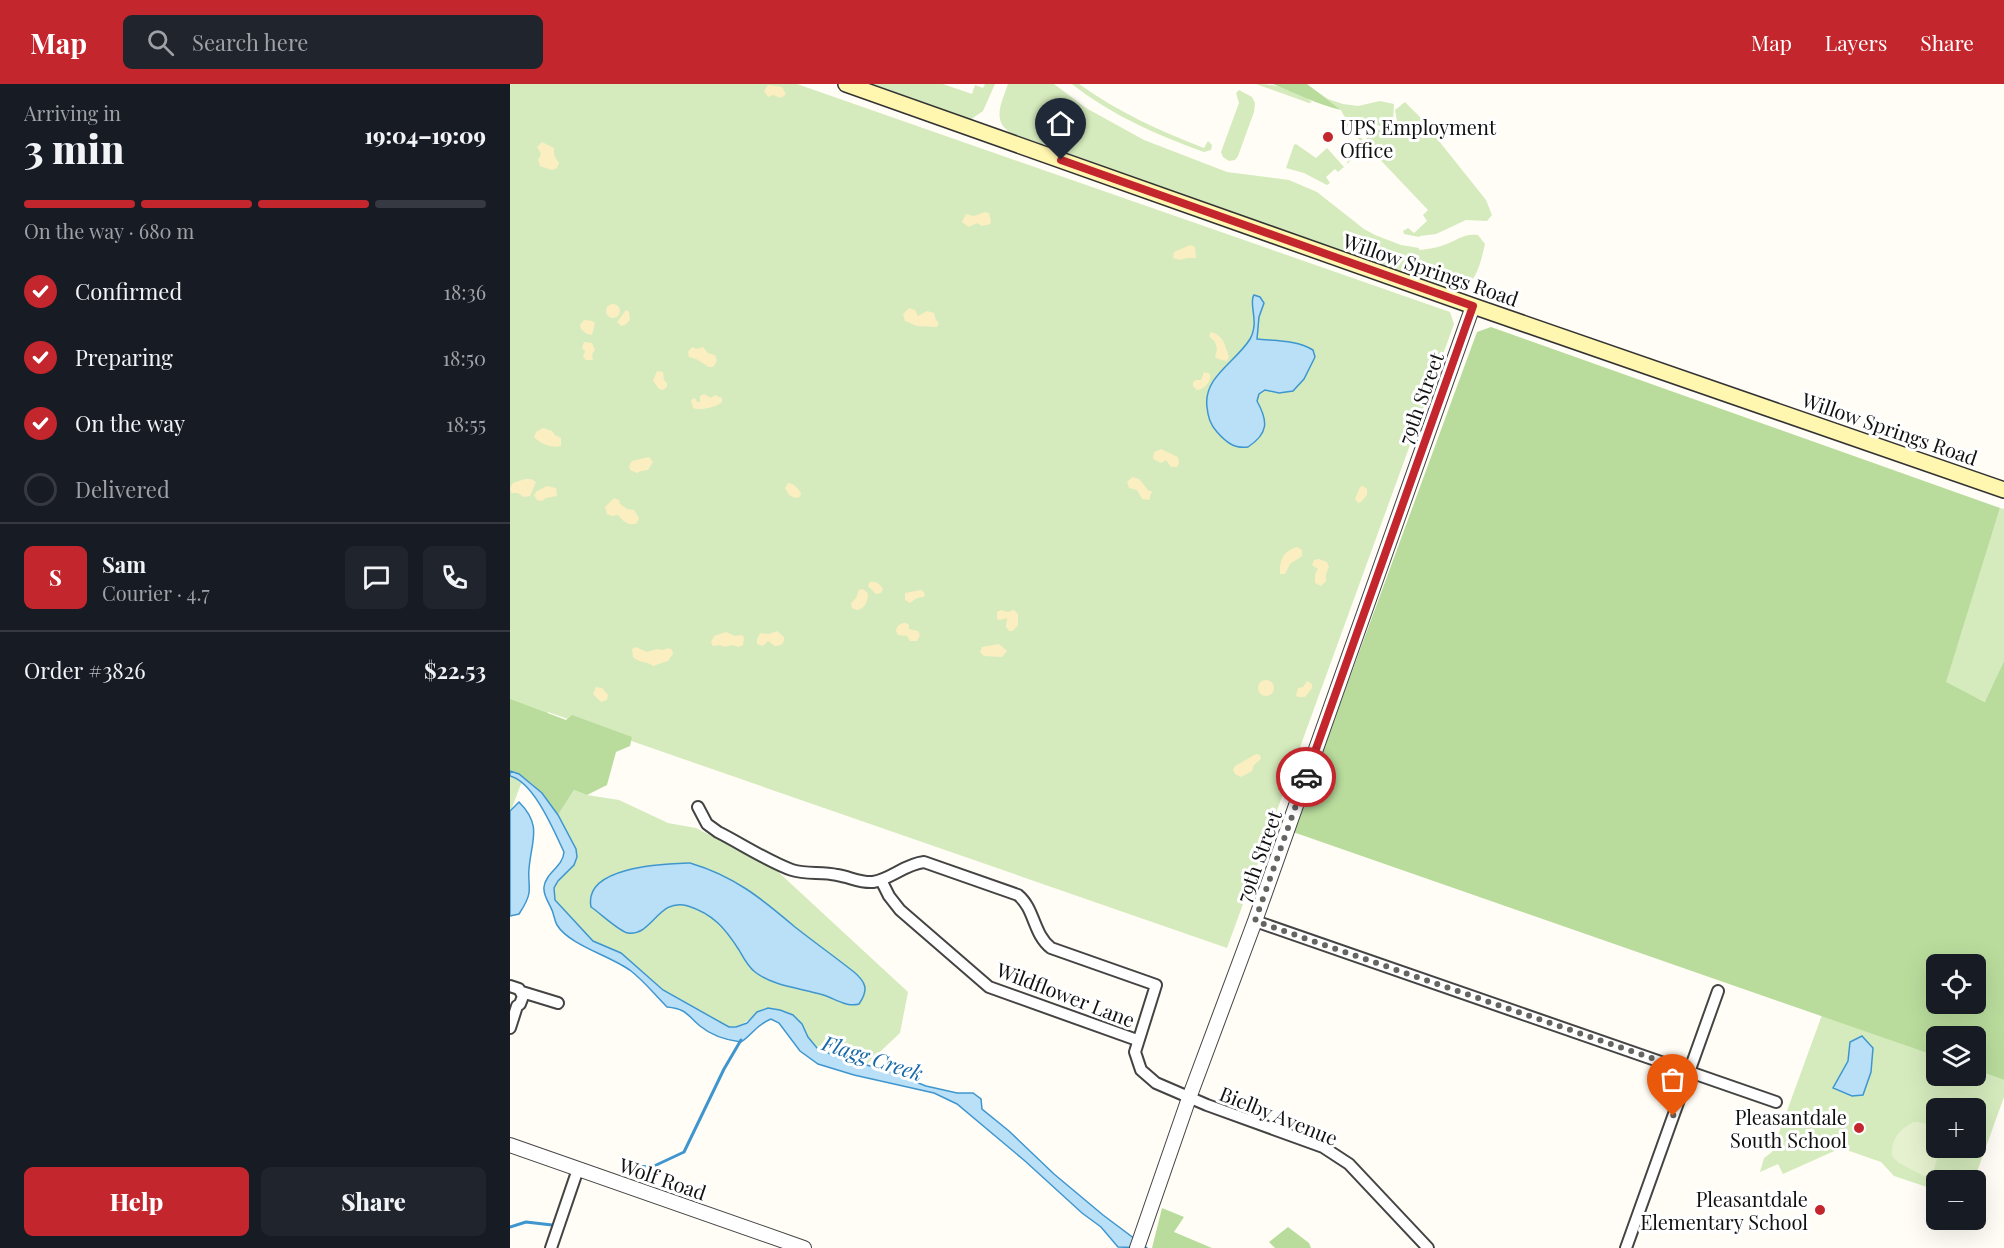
<!DOCTYPE html>
<meta charset="utf-8">
<style>
body{margin:0;font-family:"Playfair Display",serif;background:#20242c;color:#f1f3f6;height:100vh;display:flex;flex-direction:column;font-size:22px;white-space:nowrap}
*{box-sizing:border-box;margin:0}
p{font-size:20px;color:#9ea1a6}
.icon{flex:none;width:33px;height:33px;fill:none;stroke:currentColor;stroke-width:2;stroke-linecap:round;stroke-linejoin:round}
.map{position:relative;flex:1;overflow:hidden}
.drawer{display:flex;flex-direction:column;background:#171b24;width:510px}
.drawer>*{flex:none}
.controls{position:absolute;left:1416px;top:870px;display:grid;gap:12px}
.controls a{display:grid;place-items:center;width:60px;height:60px;border-radius:9px;background:#171b24;box-shadow:0 6px 24px #0002;font-size:30px}
.pin{position:absolute;display:grid;place-items:center;width:51px;height:51px;color:#fff;margin:-62px -26px;border-radius:50% 50% 50% 0;rotate:-45deg;box-shadow:0 0 6px #0007}
.pin .icon{rotate:45deg}
.courier{position:absolute;display:grid;place-items:center;width:60px;height:60px;margin:-30px;border:4px solid #c4262e;border-radius:50%;background:#fff;color:#222;box-shadow:0 2px 8px #0007}
.headline em{font-style:normal;font-weight:800}
.headline div{display:flex;flex-direction:column-reverse}
.headline{display:flex;align-items:center;justify-content:space-between;height:102px;padding:0 24px}
h1{font-size:39px;font-weight:800;line-height:45px}
.bar{display:grid;grid-template-columns:repeat(4,1fr);gap:9px 6px;align-content:center;height:72px;padding:0 24px}
.bar i{height:8px;border-radius:4px;background:#363941}
.bar .selected{background:#c4262e}
.bar p{grid-column:span 4}
.line{display:flex;align-items:center;gap:15px;padding:0 24px;border-top:2px solid #363941}
.line div{flex:1}
.round{display:grid;place-items:center;flex:none;width:63px;height:63px;border-radius:9px;background:#20242c}
ol{padding:0 24px;list-style:none}
li{display:flex;align-items:center;gap:18px;height:66px}
li p{margin-inline-start:auto}
li .icon{padding:6px;border-radius:50%;background:#c4262e;color:#fff;stroke-width:4}
li:last-child{color:#9ea1a6}
li i{width:33px;height:33px;border:3px solid #363941;border-radius:50%}
.primary-button{display:flex;gap:12px;margin-top:auto;padding:12px 24px}
.primary-button a{flex:1;height:69px;border-radius:9px;background:#c4262e;color:#fff;font-size:24px;font-weight:800;line-height:69px;text-align:center}
.primary-button a+a{background:#20242c;color:#f1f3f6}
header{display:flex;align-items:center;gap:36px;box-sizing:border-box;height:84px;padding:0 30px;background:#c4262e;color:#fff}
header strong{font-size:28px}
nav{display:flex;gap:33px;margin-inline-start:auto;font-size:21px}
.search{width:420px;height:54px;background:#20242c;display:flex;align-items:center;gap:15px;box-sizing:border-box;padding:0 21px;border-radius:9px;color:#9ea1a6;font-size:22px}
main{display:flex;flex:1;min-height:0}
.map>svg:first-child{display:block}
</style>
<header>
<strong>Map</strong>
<div class="search"><svg class="icon" aria-label="search" viewBox="0 0 24 24"><circle cx="10" cy="10" r="6"/><path d="M15 15l6 6"/></svg>Search here</div>
<nav><a>Map</a><a>Layers</a><a>Share</a></nav>
</header>
<main>
<section class="drawer">
<div class="headline"><div><h1>3 min</h1><p>Arriving in</p></div><em>19:04–19:09</em></div>
<div class="bar"><i class="selected"></i><i class="selected"></i><i class="selected"></i><i></i><p>On the way · 680 m</p></div>
<ol>
<li><svg class="icon" aria-label="check" viewBox="0 0 24 24"><path d="M5 12l5 5 9-10"/></svg>Confirmed<p>18:36</p></li>
<li><svg class="icon" aria-label="check" viewBox="0 0 24 24"><path d="M5 12l5 5 9-10"/></svg>Preparing<p>18:50</p></li>
<li><svg class="icon" aria-label="check" viewBox="0 0 24 24"><path d="M5 12l5 5 9-10"/></svg>On the way<p>18:55</p></li>
<li><i></i>Delivered</li>
</ol>
<div class="line" style="height:108px"><b class="round" style="background:#c4262e;color:#fff">S</b><div><b>Sam</b><p>Courier · 4.7</p></div><a class="round"><svg class="icon" aria-label="chat" viewBox="0 0 24 24"><path d="M4 5h16v11H9l-5 4z"/></svg></a><a class="round"><svg class="icon" aria-label="phone" viewBox="0 0 24 24"><path d="M5 4h4l2 5-3 2q2 4 5 5l2-3 5 2v4C11 20 4 13 5 4z"/></svg></a></div>
<div class="line" style="height:78px"><div>Order #3826</div><b>$22.53</b></div>
<div class="primary-button"><a>Help</a><a>Share</a></div>
</section>
<div class="map">
<svg width="1494" height="1164" viewBox="0 0 1494 1164">
<rect width="100%" height="100%" fill="#fffdf5"/>
<path fill="#d5ebbd" fill-rule="evenodd" d="M0 0H287L940 228 944 240 717 864 38 628 0 729Z
M351 0H433L462 10 465 1 473 4 475 0H485L473 27 460 36Z
M498 0H544L576 24 634 56 717 88 779 96 807 108 854 145 865 151 891 161 909 164V166C918 165 926 164 934 161 946 157 954 149 968 151L975 160C966 199 961 210 920 198L656 108 575 75 501 49C481 37 492 18 498 0Z
M562 0H569C608 28 650 47 694 64L698 57 702 61 701 66 694 68C647 51 601 31 562 0Z
M746 0C766 0 786 5 802 18L799 19Z
M799 2 818 15 833 20 848 22 870 17 884 20 883 37 875 44 854 36 850 38 847 34 842 36 834 32 831 26Z
M729 6 742 13 745 19 744 28 728 72 725 76 719 77 713 73 711 68 729 19 726 9Z
M895 18 909 32 976 116 982 131 977 137 956 136 926 150 910 152 909 153 894 150 893 147 898 144 904 149 917 137 913 131 918 126 859 64 860 60 855 52 853 40 875 48 887 37 885 26Z
M831 35 847 43 855 62 837 80 838 76 853 60Z
M786 60 806 74 817 64 834 83 828 88 825 85 816 93 820 99 817 101 794 89 776 84 784 61Z
M1490 424 1494 425V577L1476 618 1435 599Z
M64 706 77 711 109 716 158 739 186 744 264 784 398 908 390 949 356 981C340 977 320 974 307 964 299 958 298 948 292 941 287 933 269 924 260 924 243 924 240 943 219 943L153 906 111 869 83 857 45 816 44 804 48 797 64 781 67 773 65 765 48 731Z
M1312 931 1426 972V992H1466V986L1494 996V1013L1464 1096H1426V1106L1384 1092 1371 1078 1331 1064 1273 1090 1268 1080 1250 1088 1254 1074 1262 1068ZM1426 1024H1466V1064H1426Z"/>
<path fill="#b9dc9c" fill-rule="evenodd" d="M763 0H797L831 26C808 21 786 9 763 0Z
M981 243 1490 424 1436 598 1475 618 1494 577V996L1466 986V952H1426V972L783 748 967 248ZM1426 880H1466V920H1426Z
M0 615 56 636 62 631 122 653 120 662 106 668 97 701 77 711 64 706 48 731C35 713 22 694 0 687Z
M652 1124 674 1133 664 1148 702 1164H642Z
M778 1143 799 1159 801 1164H765L759 1158Z"/>
<path fill="#fbeec1" d="M258 1 272 3 276 10 271 14 263 11 258 13 254 7Z
M32 58 44 64V71L49 79 47 84 42 86 30 82 28 76 31 70 27 63Z
M475 128 479 129 481 137 480 140 472 142 467 139 459 143 452 138 456 130 464 132Z
M680 161 685 163 686 174H677L670 176 663 174 664 168Z
M96 227a7 7 0 1 1 14 0a7 7 0 1 1-14 0Z
M399 224 405 226 408 232 417 227 424 229 426 236 429 239 427 243 407 242 395 237 393 230Z
M116 226 119 228 120 236 115 241 111 242 107 238Z
M74 236 82 237 85 239 82 251 77 250 71 245 70 241Z
M701 248C715 252 715 263 719 273L717 277 708 275 705 273 707 265 705 258 699 252Z
M74 258 82 259 85 266 82 270 83 276H76L73 273 75 267 72 264Z
M182 263 187 265 193 263 198 269 205 271 207 277 203 283H199L186 275 179 273 178 268Z
M147 287 153 288 154 296 157 299V303L153 306 149 305 143 297Z
M694 288 700 290C702 297 694 306 687 306L683 302V298L686 296H691Z
M194 310 201 314 205 311 212 314V318C207 323 190 327 183 324L181 316 185 314 187 318H190V312Z
M33 344 42 347 45 351 51 354V362C43 365 29 359 24 353L26 348Z
M651 365 668 373 669 379 667 383H661L656 376 651 379 643 375 644 368Z
M139 373 143 378 138 386 131 387 127 389 120 386 119 382 122 377Z
M622 393 629 395 639 407H642L639 416 632 415 627 406 619 404 617 398Z
M15 395H21L26 398 20 412 14 413 8 409H1L0 404 3 399Z
M278 399C283 399 289 405 291 409L290 413 285 414 279 411 275 404Z
M37 402 46 404 47 412 36 414 32 417 27 416 24 411 27 407Z
M853 402 857 405V411L851 418 848 419 845 415 850 403Z
M104 414 109 416 110 420 117 425 124 426 129 434 127 439C119 443 113 437 108 431L102 432 97 430 95 423Z
M787 463 792 466V472L780 480 775 490H770C769 477 773 467 787 463Z
M809 475 817 478 819 483 816 490V497L811 502 805 499V490L808 485 802 481 804 476Z
M360 498C366 497 370 500 373 505L371 509 366 510 358 502Z
M352 505 357 508C360 515 355 525 347 526L342 524 341 519 346 514 349 506Z
M411 506 415 509 414 513 407 514 400 519 395 516V509Z
M491 526 498 528 504 526 508 530V541L503 547H499L496 543 497 534 490 536 487 535V528Z
M396 539 399 541V545L408 547 410 551 407 557H400L397 552 388 551 386 547C387 541 390 539 396 539Z
M267 547 274 553C275 559 271 562 265 562L258 557 253 562 247 560V555L250 549 259 550Z
M216 548 225 552 231 551 234 553 233 561 229 563 222 561 215 563 210 561 203 562 201 558 204 552Z
M489 560 497 567 492 573 474 572 470 568 472 563Z
M126 563 137 568 147 565 153 566 159 564 162 566 163 570 158 577 143 582C137 577 129 579 123 573L122 565Z
M748 604a8 8 0 1 1 16 0a8 8 0 1 1-16 0Z
M797 597 802 600V604L795 613H788L786 612 788 604 793 603Z
M86 603 92 604 98 611 97 616 91 618 83 610Z
M746 670 750 671 751 675 744 681 742 687 731 693 725 690 723 686 725 682Z"/>
<path fill="#e6f2cf" d="M1403 1038C1412 1038 1420 1039 1426 1046V1064H1430L1423 1089 1414 1092 1389 1079 1382 1072C1381 1055 1388 1047 1403 1038Z"/>
<path fill="#b9e0f7" stroke="#3f96cf" stroke-width="1.5" d="M744 211 750 213 754 219 749 233 747 255C766 257 787 256 803 266L805 273 794 295 783 307 769 309 755 306 749 310 747 317C758 337 759 349 738 363 724 365 716 358 707 348 700 340 698 333 697 323 693 293 726 278 740 255 750 238 738 219 744 211Z
M0 687 9 690 32 709 48 731 66 765 67 773 64 781 48 797 44 804 45 816 83 857 111 869 153 906 219 943H226L237 939 247 928 258 924 270 926 283 931 292 940 298 953 307 964 327 973 375 986 416 1002 447 1009H463L471 1015 472 1025 499 1047 544 1090 593 1131 637 1164 608 1163 591 1143 572 1129 515 1077 447 1020 424 1009 344 991 308 980 290 967 269 939 261 935C246 941 243 950 231 958 215 956 202 952 190 942 177 931 177 925 157 923 145 911 134 897 121 887 101 872 59 861 47 841 44 836 44 829 41 824 38 817 33 811 34 803 36 788 53 783 54 768 44 747 24 698 0 692Z
M9 718C33 742 21 757 19 785 18 793 20 801 19 809 18 816 13 824 9 830L0 832V727Z
M180 779C224 792 251 814 285 843 304 858 325 873 344 888 356 898 359 906 349 920 336 924 323 913 310 910 289 904 263 902 245 888 238 883 233 873 229 866 215 844 203 830 178 822 148 813 143 852 118 849 110 848 90 829 81 823 73 782 154 780 180 779Z
M1352 952 1363 964 1361 988 1353 1011 1342 1012 1323 1004 1338 977 1340 958Z"/>
<g fill="none" stroke-linecap="round" stroke-linejoin="round">
<path stroke="#3f96cf" stroke-width="3" d="M113 1089 125 1082 142 1083 174 1068 214 985 231 956
M0 1143 16 1138 42 1141"/>
<g stroke="#444" stroke-width="14">
<path id="minor" d="M188 723 197 740 208 748C230 759 259 778 282 786 297 791 312 787 327 791 340 793 350 799 363 798 381 795 395 780 414 778L508 811C525 825 523 850 541 864L646 901 625 968 631 986 646 999 697 1021 813 1063 839 1080 918 1164
M371 796 379 812 390 826 479 903 627 956
M745 837 1266 1018
M0 902 9 905 13 912 10 920 7 922 0 944
M12 908 48 919
M41 1164 68 1085
M1116 1164 1208 907"/>
</g>
<g stroke="#444" stroke-width="16">
<path id="tertiary" d="M0 1061 294 1164
M627 1164 679 1014 745 837 963 222"/>
</g>
<g stroke="#333" stroke-width="18">
<path id="secondary" d="M336 0 963 222 1494 406"/>
</g>
<use href="#minor" stroke="#fff" stroke-width="10"/>
<use href="#tertiary" stroke="#fff" stroke-width="14"/>
<use href="#secondary" stroke="#fff6b0" stroke-width="15"/>
</g>
<g fill="none" stroke-linecap="round" stroke-linejoin="round">
<path stroke="#646461" stroke-width="6" stroke-dasharray="0 10.8" d="M796 693 745 837 1179 987 1163 1032"/>
<path stroke="#c4262e" stroke-width="8" d="M551 76 963 222 796 693"/>
</g>
<g fill="#c4262e" stroke="#fff" stroke-width="2">
<circle cx="818" cy="53" r="6"/>
<circle cx="1349" cy="1044" r="6"/>
<circle cx="1310" cy="1126" r="6"/>
</g>
<g text-anchor="middle" dominant-baseline="central" stroke-width="6" stroke-linejoin="round" paint-order="stroke">
<g font-size="20" fill="#111" stroke="#fff" text-anchor="end">
<text x="830" y="42" text-anchor="start">UPS Employment<tspan x="830" dy="23">Office</tspan></text>
<text x="1337" y="1032">Pleasantdale<tspan x="1337" dy="23">South School</tspan></text>
<text x="1298" y="1114">Pleasantdale<tspan x="1298" dy="23">Elementary School</tspan></text>
</g>
<g font-size="20" fill="#111" stroke="#fff">
<text transform="translate(921 185) rotate(19)">Willow Springs Road</text>
<text transform="translate(910 314) rotate(-70)">79th Street</text>
<text transform="translate(1380 344) rotate(19)">Willow Springs Road</text>
<text transform="translate(748 772) rotate(-70)">79th Street</text>
<text transform="translate(556 910) rotate(21)">Wildflower Lane</text>
<text transform="translate(769 1031) rotate(22)">Bielby Avenue</text>
<text transform="translate(153 1094) rotate(19)">Wolf Road</text>
</g>
<g font-size="21" font-style="italic" fill="#1768a6" stroke="#fff">
<text transform="translate(363 973) rotate(18)">Flagg Creek</text>
</g>
</g>
</svg>
<div class="controls">
<a><svg class="icon" aria-label="locate" viewBox="0 0 24 24"><circle cx="12" cy="12" r="6"/><path d="M12 2v4M12 18v4M2 12h4M18 12h4"/></svg></a>
<a><svg class="icon" aria-label="layers" viewBox="0 0 24 24"><path d="M12 4l9 5-9 5-9-5zM3 14l9 5 9-5"/></svg></a>
<a>+</a>
<a>−</a>
</div>
<div class="pin" style="left:1163px;top:1032px;background:#ea580c"><svg class="icon" aria-label="bag" viewBox="0 0 24 24"><path d="M5 8h14l-1 12H6zM9 8a3 3 0 0 1 6 0"/></svg></div>
<div class="pin" style="left:551px;top:76px;background:#1f2937"><svg class="icon" aria-label="home" viewBox="0 0 24 24"><path d="M3 11l9-7 9 7M6 9v11h12V9"/></svg></div>
<div class="courier" style="left:796px;top:693px"><svg class="icon" aria-label="car" viewBox="0 0 24 24"><path d="M5 17H2v-5l4-1 3-4h7l3 4 3 1v5h-3M9 17h6M6 11h13"/><circle cx="7" cy="17" r="2"/><circle cx="17" cy="17" r="2"/></svg></div>
</div>
</main>
